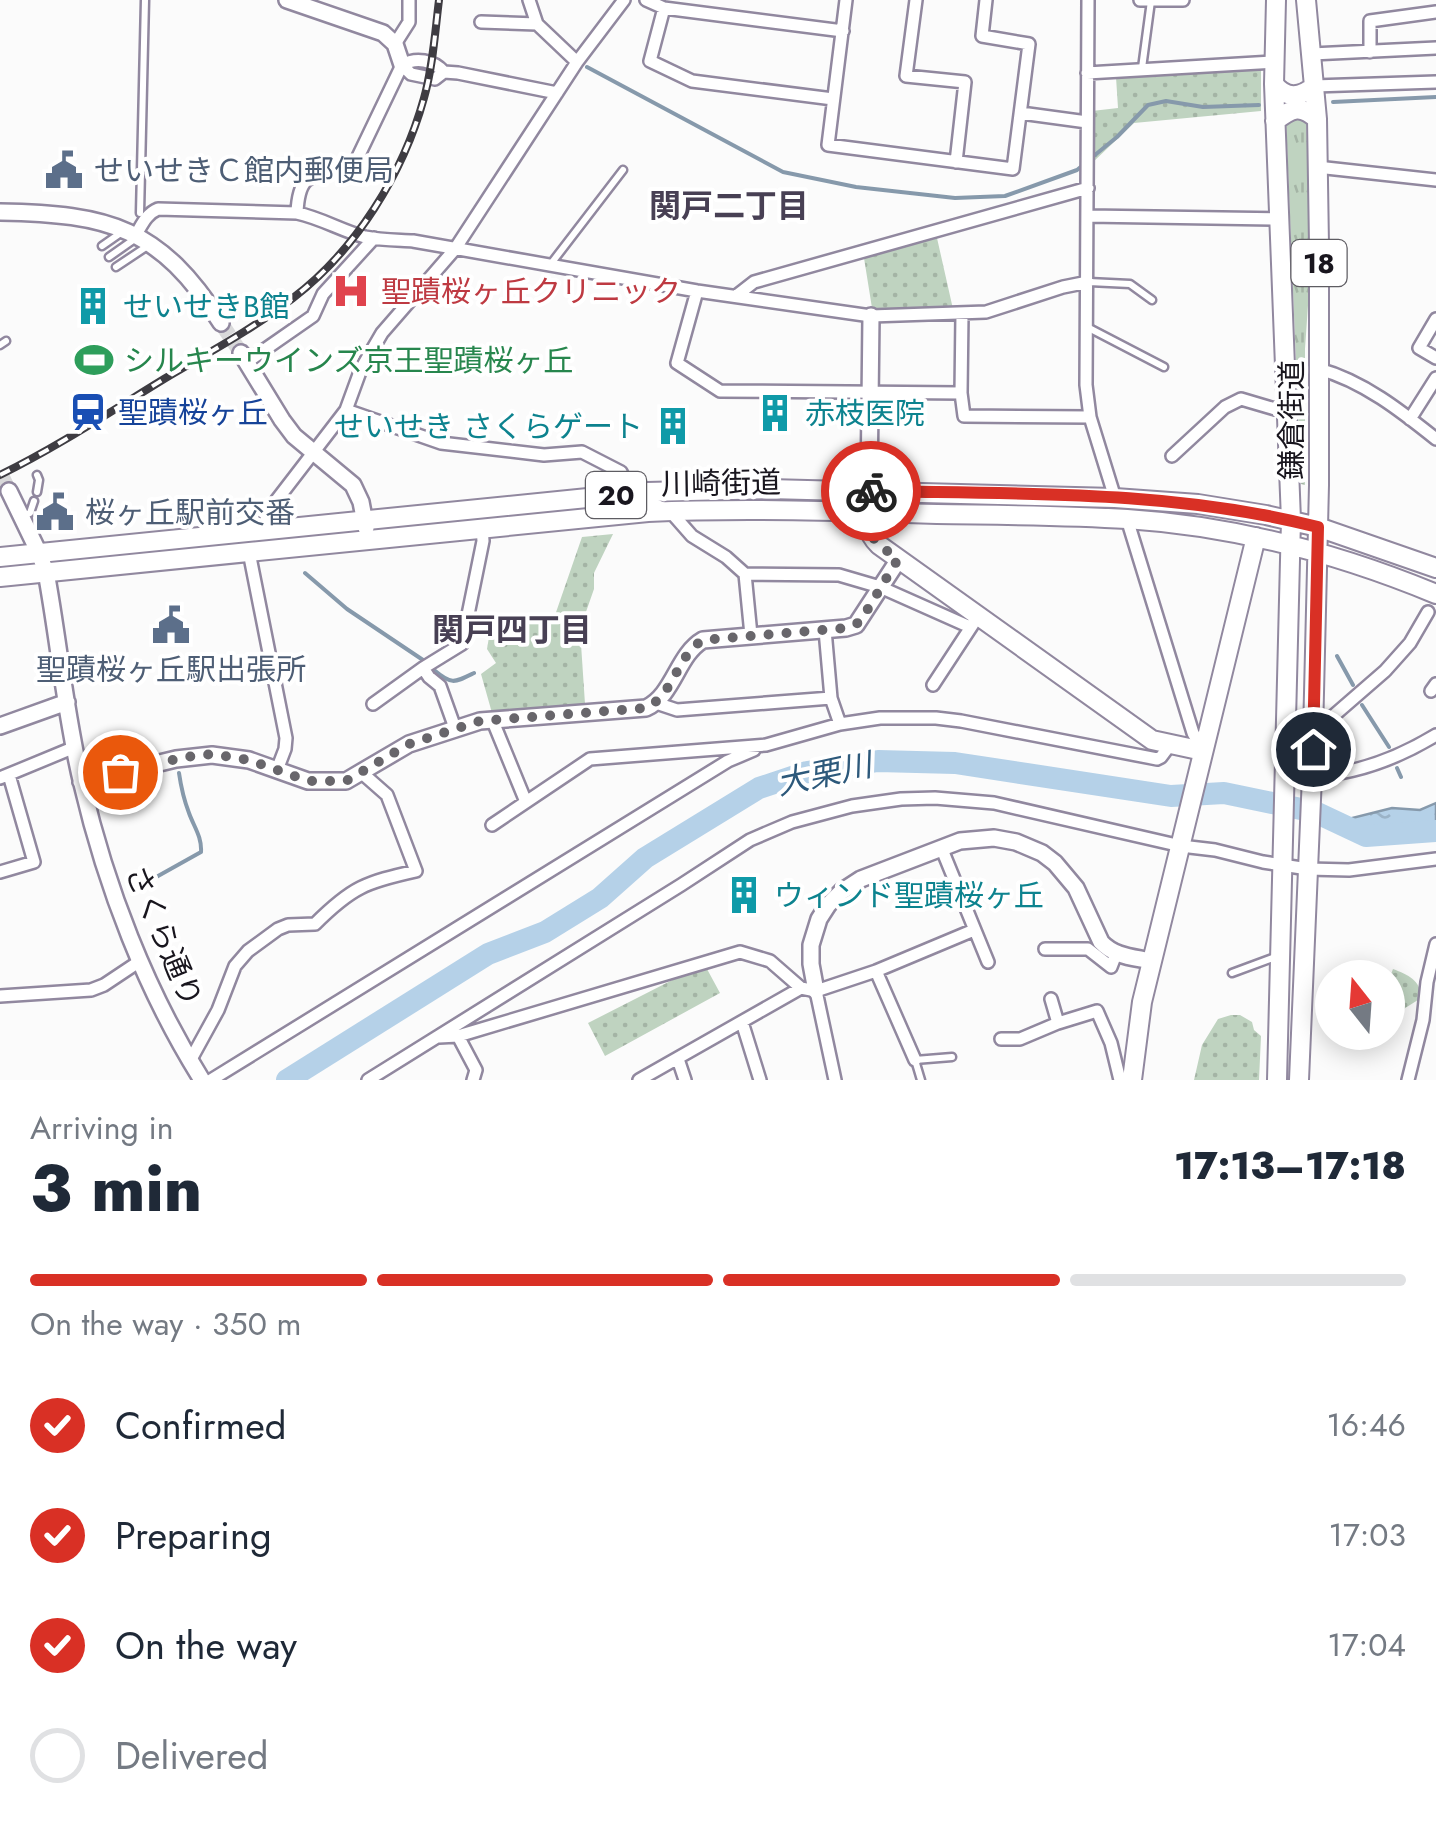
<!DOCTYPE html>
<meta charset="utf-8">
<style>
body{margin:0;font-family:Jost,"Noto Sans JP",sans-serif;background:#f2f2f3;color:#1f2937;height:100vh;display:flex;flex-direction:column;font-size:38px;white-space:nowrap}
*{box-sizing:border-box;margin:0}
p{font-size:32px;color:#747a83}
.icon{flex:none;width:55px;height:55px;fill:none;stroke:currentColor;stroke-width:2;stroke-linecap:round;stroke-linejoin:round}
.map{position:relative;height:1080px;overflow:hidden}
.panel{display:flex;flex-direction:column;background:#fff;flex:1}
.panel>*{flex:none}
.needle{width:65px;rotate:343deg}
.fabs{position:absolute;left:1315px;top:960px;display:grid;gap:20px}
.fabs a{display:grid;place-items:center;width:90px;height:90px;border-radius:50%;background:#fff;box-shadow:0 5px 25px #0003;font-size:50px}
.pin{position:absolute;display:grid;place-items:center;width:85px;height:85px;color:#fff;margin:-42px;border:5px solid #fff;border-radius:50%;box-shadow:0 2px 10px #0007}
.courier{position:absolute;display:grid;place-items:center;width:100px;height:100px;margin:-50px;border:8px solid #d93025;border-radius:50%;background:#fff;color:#222;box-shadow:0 2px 12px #0007}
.summary em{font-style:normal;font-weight:800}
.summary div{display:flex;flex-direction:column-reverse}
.summary{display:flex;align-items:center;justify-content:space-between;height:170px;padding:0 30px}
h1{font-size:65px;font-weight:800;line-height:75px}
.bar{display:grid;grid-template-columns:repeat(4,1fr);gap:15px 10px;align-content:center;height:120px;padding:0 30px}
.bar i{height:12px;border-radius:8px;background:#e0e1e3}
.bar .selected{background:#d93025}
.bar p{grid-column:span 4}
ol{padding:0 30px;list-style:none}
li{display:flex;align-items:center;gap:30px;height:110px}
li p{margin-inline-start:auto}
li .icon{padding:10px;border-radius:50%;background:#d93025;color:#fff;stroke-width:4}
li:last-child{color:#747a83}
li i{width:55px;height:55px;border:5px solid #e0e1e3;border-radius:50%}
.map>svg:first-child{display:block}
</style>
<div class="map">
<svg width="1436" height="1080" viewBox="0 0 1436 1080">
<defs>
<pattern id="grass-tufts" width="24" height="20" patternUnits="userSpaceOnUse" patternTransform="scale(2.5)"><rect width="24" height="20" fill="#bfd3c0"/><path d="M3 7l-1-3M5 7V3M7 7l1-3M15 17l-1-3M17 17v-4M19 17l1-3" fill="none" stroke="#a4b4a5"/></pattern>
<pattern id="park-dots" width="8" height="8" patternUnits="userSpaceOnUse" patternTransform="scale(2.5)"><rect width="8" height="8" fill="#bfd3c0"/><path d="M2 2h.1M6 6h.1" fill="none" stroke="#a4b4a5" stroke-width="1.8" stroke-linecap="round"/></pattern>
<pattern id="water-ripples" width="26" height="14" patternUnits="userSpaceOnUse" patternTransform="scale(2.5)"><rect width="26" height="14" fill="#b5d1e8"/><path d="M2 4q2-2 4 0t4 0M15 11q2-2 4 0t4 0" fill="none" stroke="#9bb3c7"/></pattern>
</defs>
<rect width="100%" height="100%" fill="#fbfbfb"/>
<path fill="url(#grass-tufts)" d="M1290 116 1306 119 1312 247 1305 349V485L1301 484 1286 120Z"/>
<path fill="url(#park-dots)" d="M1261 70V111L1134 123 1091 164 1092 111 1118 108 1116 77Z
M937 238 953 309 872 308 864 258Z
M613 534 594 573V589L580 629 585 704 492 713 481 674 496 663 487 649 489 637 509 639 516 618 553 621 582 537Z
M707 969 720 993 605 1056 588 1023 690 971Z
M1393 969C1408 975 1421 980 1421 998L1388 1019V982Z
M1231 1015H1240L1252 1022 1254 1030 1261 1036 1259 1080H1194L1202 1045 1218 1019Z"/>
<path fill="url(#water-ripples)" stroke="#8699ab" stroke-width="2.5" d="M1436 803V838L1366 836 1336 822 1392 808 1420 810Z"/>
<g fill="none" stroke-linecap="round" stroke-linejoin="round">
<path stroke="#8699ab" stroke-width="4" d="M587 67 783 172 856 187 955 198 1005 196 1077 170 1083 165
M1333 102 1436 97
M1090 159 1117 137 1148 105 1166 101 1203 107 1259 105
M305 573 347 609 423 660
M1337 656 1353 685
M434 670C452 685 454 683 474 673
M1362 705 1389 747
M1397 768 1401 777
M133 890 201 852C202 837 194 827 189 813 184 800 181 787 179 773"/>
<path stroke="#b5d1e8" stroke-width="22" d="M287 1080 488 954 545 932 600 898 645 858 759 788 807 772 878 761 955 763 1171 796 1224 793 1315 812 1366 836 1436 831"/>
<path stroke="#d9d9da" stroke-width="15" stroke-dasharray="15 8" stroke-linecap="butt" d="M221 323 241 353
M0 472 9 491"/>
<g stroke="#91889f" stroke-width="11">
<path id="lane" d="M1142 68 1151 1
M140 213 145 0
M102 246 122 232
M109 257 136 238
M550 265 623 170
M116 267 149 245
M1089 282 1130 284 1152 300
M1087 327 1164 367
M0 345 6 341
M37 492 39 480 37 475
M25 515 30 513 34 501
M1232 973 1278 956
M921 1080 915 1060 952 1057"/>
</g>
<g stroke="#91889f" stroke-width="16">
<path id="street" d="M529 0 537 24 577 62
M646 0 664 8 843 31
M846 0 828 145 1013 169 1029 44 982 36 986 0
M916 0 906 76 965 82 956 162
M1088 0 1086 385 1090 417 1115 498
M1140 0H1183
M664 8 650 61 692 81 833 99
M481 22 537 24
M395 44 409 22V0
M1370 52V21L1436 12
M1312 54 1436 48
M402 65 411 74 435 79 444 72 458 73 557 93
M1087 73 1274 62
M1314 86 1436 82
M1021 113 1087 122
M1317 167 1436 180
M297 213C299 159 325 184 356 161L402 65C416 57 433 60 444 72
M1088 216 1280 219
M135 236C142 225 146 214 158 209L297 213C321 218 342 231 365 237 381 240 397 240 413 241L697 291 871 316 986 312 1063 287 1088 282
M697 291 677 363 720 391 961 393 964 416 1090 417
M736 296 754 282 1088 188
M1436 319 1419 348 1436 358
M247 362 313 316 323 294 374 238
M1319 369C1363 381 1401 411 1436 439
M961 393 962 314
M346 410 441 443 544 455 582 452 621 472 630 494 670 511 692 536 726 557 745 574 751 635
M1410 419 1436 378
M1172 456 1225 407 1241 399 1275 409 1287 408
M1127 519 1193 733 1203 751
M267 530 266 514 346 410 361 369 382 333 455 249 577 62 624 0
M249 552 286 738 285 749 277 770
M745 574 839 575 880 587 970 627
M825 630 831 698 840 724
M423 668 429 677 440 686 455 728
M933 685 973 624
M1431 691 1436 684
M656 703 677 710 831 698
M373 704 423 668 462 644 483 541 482 528
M492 719 526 802
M1314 722 1332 717 1385 671 1410 643 1428 612
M1312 776C1358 774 1398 758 1436 735
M0 778 75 747
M492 825 590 759 766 745 840 724 880 718H936L961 721 1157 759 1161 757 1170 745
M941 847 988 962
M0 872 34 862 9 775
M1045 949H1088L1111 967 1116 954
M876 971 915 1060
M816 991 835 1080
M0 996 91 990 104 985 140 961
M1051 999 1058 1023
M742 1022 760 1080
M458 1036 476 1070 473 1080
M439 1037 458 1036 740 952 770 961 801 988 816 991 876 971 974 930
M1001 1039H1020L1058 1023 1097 1011 1111 1043 1120 1080
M678 1059 685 1080
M190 1061 218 1010 235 966 248 951 278 929 288 925 315 924C352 887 366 882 416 871L387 795 362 773
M211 1080 728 761 754 750
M368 1080 681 885 750 840 792 822 852 806 901 799 935 798 994 803 1181 846 1215 850 1263 862 1308 869 1349 870 1436 859
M639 1080 801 988
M1408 1080 1423 1020 1427 982 1436 944"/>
</g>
<g stroke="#91889f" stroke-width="20">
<path id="secondary" d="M287 0 383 33 395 44 402 65
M0 212C109 214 160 227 221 323
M241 353 282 420 294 436 353 485 361 502 366 528
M9 491 39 553 46 572C59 642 65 714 82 784 106 887 146 991 202 1080
M869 491 871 316
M0 726 67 702
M81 782 176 759 212 755 249 760 308 781H346L409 744 480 721 646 708C674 695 677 655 703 640L846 628 856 625 899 559
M816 991 811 964V945L819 919 828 905 841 892 861 879 960 841 994 838 1016 842 1042 853 1055 863 1076 888 1101 942C1115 957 1133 957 1151 961"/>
</g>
<g stroke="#91889f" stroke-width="22">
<path id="primary" d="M1276 0 1274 84 1291 520 1277 1080
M1274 84C1286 99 1300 98 1314 86
M1275 121C1292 108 1300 104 1317 119
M868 502C866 520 866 532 879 545L1152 740 1203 751
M0 557 647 492 769 489 1115 498 1198 504 1266 515 1318 527 1436 568
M0 577 648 512C745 508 841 511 937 514 1000 515 1064 515 1127 519 1234 526 1337 553 1436 594
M1132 1080 1142 1002 1256 537
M1299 1080 1312 776 1319 485V245L1317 119 1306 0"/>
</g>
<use href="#lane" stroke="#fff" stroke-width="6"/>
<use href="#street" stroke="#fff" stroke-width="11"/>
<use href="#secondary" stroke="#fff" stroke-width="15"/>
<use href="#primary" stroke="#fff" stroke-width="18"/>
<g stroke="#3e3c42" stroke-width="8">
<path id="rail" d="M0 475C57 447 110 412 164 379 208 353 253 329 293 298 356 250 403 174 424 98 433 66 435 32 439 0"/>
</g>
<use href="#rail" stroke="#fff" stroke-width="4" stroke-dasharray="11" stroke-linecap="butt"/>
</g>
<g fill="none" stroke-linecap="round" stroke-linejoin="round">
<path stroke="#68666b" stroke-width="10" stroke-dasharray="0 18" d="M120 772 186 757 212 754 249 760 308 781H346L409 744 480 721 646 708C674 695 677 655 703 640L846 628 860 622 898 559C865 535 865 532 868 491H871"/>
<path stroke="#d93025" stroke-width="12" d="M871 491C1020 494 1173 490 1318 527L1313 749"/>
</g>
<defs>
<g id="civic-bare" transform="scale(3)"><path d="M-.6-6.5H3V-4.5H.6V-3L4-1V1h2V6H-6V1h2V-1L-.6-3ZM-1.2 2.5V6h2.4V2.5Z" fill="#5c6f8a" stroke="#fff" stroke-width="2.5" paint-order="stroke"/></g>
<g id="hospital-bare" transform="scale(3)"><path d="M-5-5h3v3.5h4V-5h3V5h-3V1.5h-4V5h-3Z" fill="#e0444e" stroke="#fff" stroke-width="2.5" paint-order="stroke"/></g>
<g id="building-bare" transform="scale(3)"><path d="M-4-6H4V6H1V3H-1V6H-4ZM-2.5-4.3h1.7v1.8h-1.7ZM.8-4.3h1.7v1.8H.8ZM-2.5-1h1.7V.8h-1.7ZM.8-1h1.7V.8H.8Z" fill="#0f9aa8" stroke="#fff" stroke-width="2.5" paint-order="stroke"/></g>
<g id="stadium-bare" transform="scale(3)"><path d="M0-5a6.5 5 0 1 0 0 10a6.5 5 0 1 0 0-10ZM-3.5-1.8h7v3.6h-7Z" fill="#2e9e5b" stroke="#fff" stroke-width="2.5" paint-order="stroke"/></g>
<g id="station-bare" transform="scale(3)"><path d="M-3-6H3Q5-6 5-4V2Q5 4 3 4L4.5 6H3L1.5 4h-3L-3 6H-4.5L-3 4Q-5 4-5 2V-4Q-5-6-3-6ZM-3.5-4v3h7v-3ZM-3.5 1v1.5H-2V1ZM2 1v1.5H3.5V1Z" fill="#1a4fb4" stroke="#fff" stroke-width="2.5" paint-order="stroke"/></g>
</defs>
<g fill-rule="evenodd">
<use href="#civic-bare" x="64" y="170"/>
<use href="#hospital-bare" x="351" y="291"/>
<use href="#building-bare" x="93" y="306"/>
<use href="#stadium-bare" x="94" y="360"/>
<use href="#station-bare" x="88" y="412"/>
<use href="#building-bare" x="775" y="413"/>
<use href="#building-bare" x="673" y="426"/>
<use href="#civic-bare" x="55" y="512"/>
<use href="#civic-bare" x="171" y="625"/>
<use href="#building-bare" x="744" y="895"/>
</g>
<g text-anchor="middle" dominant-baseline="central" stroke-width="8" stroke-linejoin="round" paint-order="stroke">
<g fill="#fff" stroke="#5e5c62" stroke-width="2.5">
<rect x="1291.5" y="240" width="55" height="46" rx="8"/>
<rect x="586" y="472" width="60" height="46" rx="8"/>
</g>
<g font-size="28" font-weight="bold" fill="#19161e">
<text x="1319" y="263">18</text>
<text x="616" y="495">20</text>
</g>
<g font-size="30" fill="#4e5e75" stroke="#fff" text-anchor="start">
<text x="94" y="170">せいせきＣ館内郵便局</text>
<text x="85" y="512">桜ヶ丘駅前交番</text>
<text x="171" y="669" text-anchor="middle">聖蹟桜ヶ丘駅出張所</text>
</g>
<g font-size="30" fill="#be3a42" stroke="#fff" text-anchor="start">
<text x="381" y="291">聖蹟桜ヶ丘クリニック</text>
</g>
<g font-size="30" fill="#0d838f" stroke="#fff" text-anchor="start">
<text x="123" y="306">せいせきB館</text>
<text x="805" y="413">赤枝医院</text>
<text x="643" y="426" text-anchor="end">せいせき さくらゲート</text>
<text x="774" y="895">ウィンド聖蹟桜ヶ丘</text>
</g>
<g font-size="30" fill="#27864d" stroke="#fff" text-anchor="start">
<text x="124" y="360">シルキーウインズ京王聖蹟桜ヶ丘</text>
</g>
<g font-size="30" fill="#164399" stroke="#fff" text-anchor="start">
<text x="118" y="412">聖蹟桜ヶ丘</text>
</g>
<g font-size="30" fill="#19161e" stroke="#fff">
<text transform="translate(1291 420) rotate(-90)">鎌倉街道</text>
<text transform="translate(721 483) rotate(-1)">川崎街道</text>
<text transform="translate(164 936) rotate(67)">さくら通り</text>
</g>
<g font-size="32" font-weight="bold" fill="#484054" stroke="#fff">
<text x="729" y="206">関戸二丁目</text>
<text x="512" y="630">関戸四丁目</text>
</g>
<g font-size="32" font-style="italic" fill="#2d597b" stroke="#fff">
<text transform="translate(824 774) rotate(-12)">大栗川</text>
</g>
</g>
</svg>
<div class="fabs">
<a><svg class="needle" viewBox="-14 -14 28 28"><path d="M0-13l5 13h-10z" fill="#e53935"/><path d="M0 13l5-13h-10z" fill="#747a83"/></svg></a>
</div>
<div class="pin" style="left:120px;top:772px;background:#ea580c"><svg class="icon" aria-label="bag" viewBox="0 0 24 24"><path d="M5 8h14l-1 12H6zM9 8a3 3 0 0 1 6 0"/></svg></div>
<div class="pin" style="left:1313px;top:749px;background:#1f2937"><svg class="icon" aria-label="home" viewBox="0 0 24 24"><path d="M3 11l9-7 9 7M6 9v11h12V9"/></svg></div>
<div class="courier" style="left:871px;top:491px"><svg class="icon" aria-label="bike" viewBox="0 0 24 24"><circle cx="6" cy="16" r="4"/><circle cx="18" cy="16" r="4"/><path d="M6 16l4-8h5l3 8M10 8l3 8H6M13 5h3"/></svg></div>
</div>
<section class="panel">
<div class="summary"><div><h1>3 min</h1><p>Arriving in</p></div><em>17:13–17:18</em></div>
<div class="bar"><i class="selected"></i><i class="selected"></i><i class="selected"></i><i></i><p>On the way · 350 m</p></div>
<ol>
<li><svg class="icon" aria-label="check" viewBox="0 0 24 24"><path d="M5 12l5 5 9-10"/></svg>Confirmed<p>16:46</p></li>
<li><svg class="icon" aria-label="check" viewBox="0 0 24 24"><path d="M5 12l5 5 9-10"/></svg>Preparing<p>17:03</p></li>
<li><svg class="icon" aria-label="check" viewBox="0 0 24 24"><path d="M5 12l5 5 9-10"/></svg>On the way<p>17:04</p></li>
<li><i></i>Delivered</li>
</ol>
</section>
